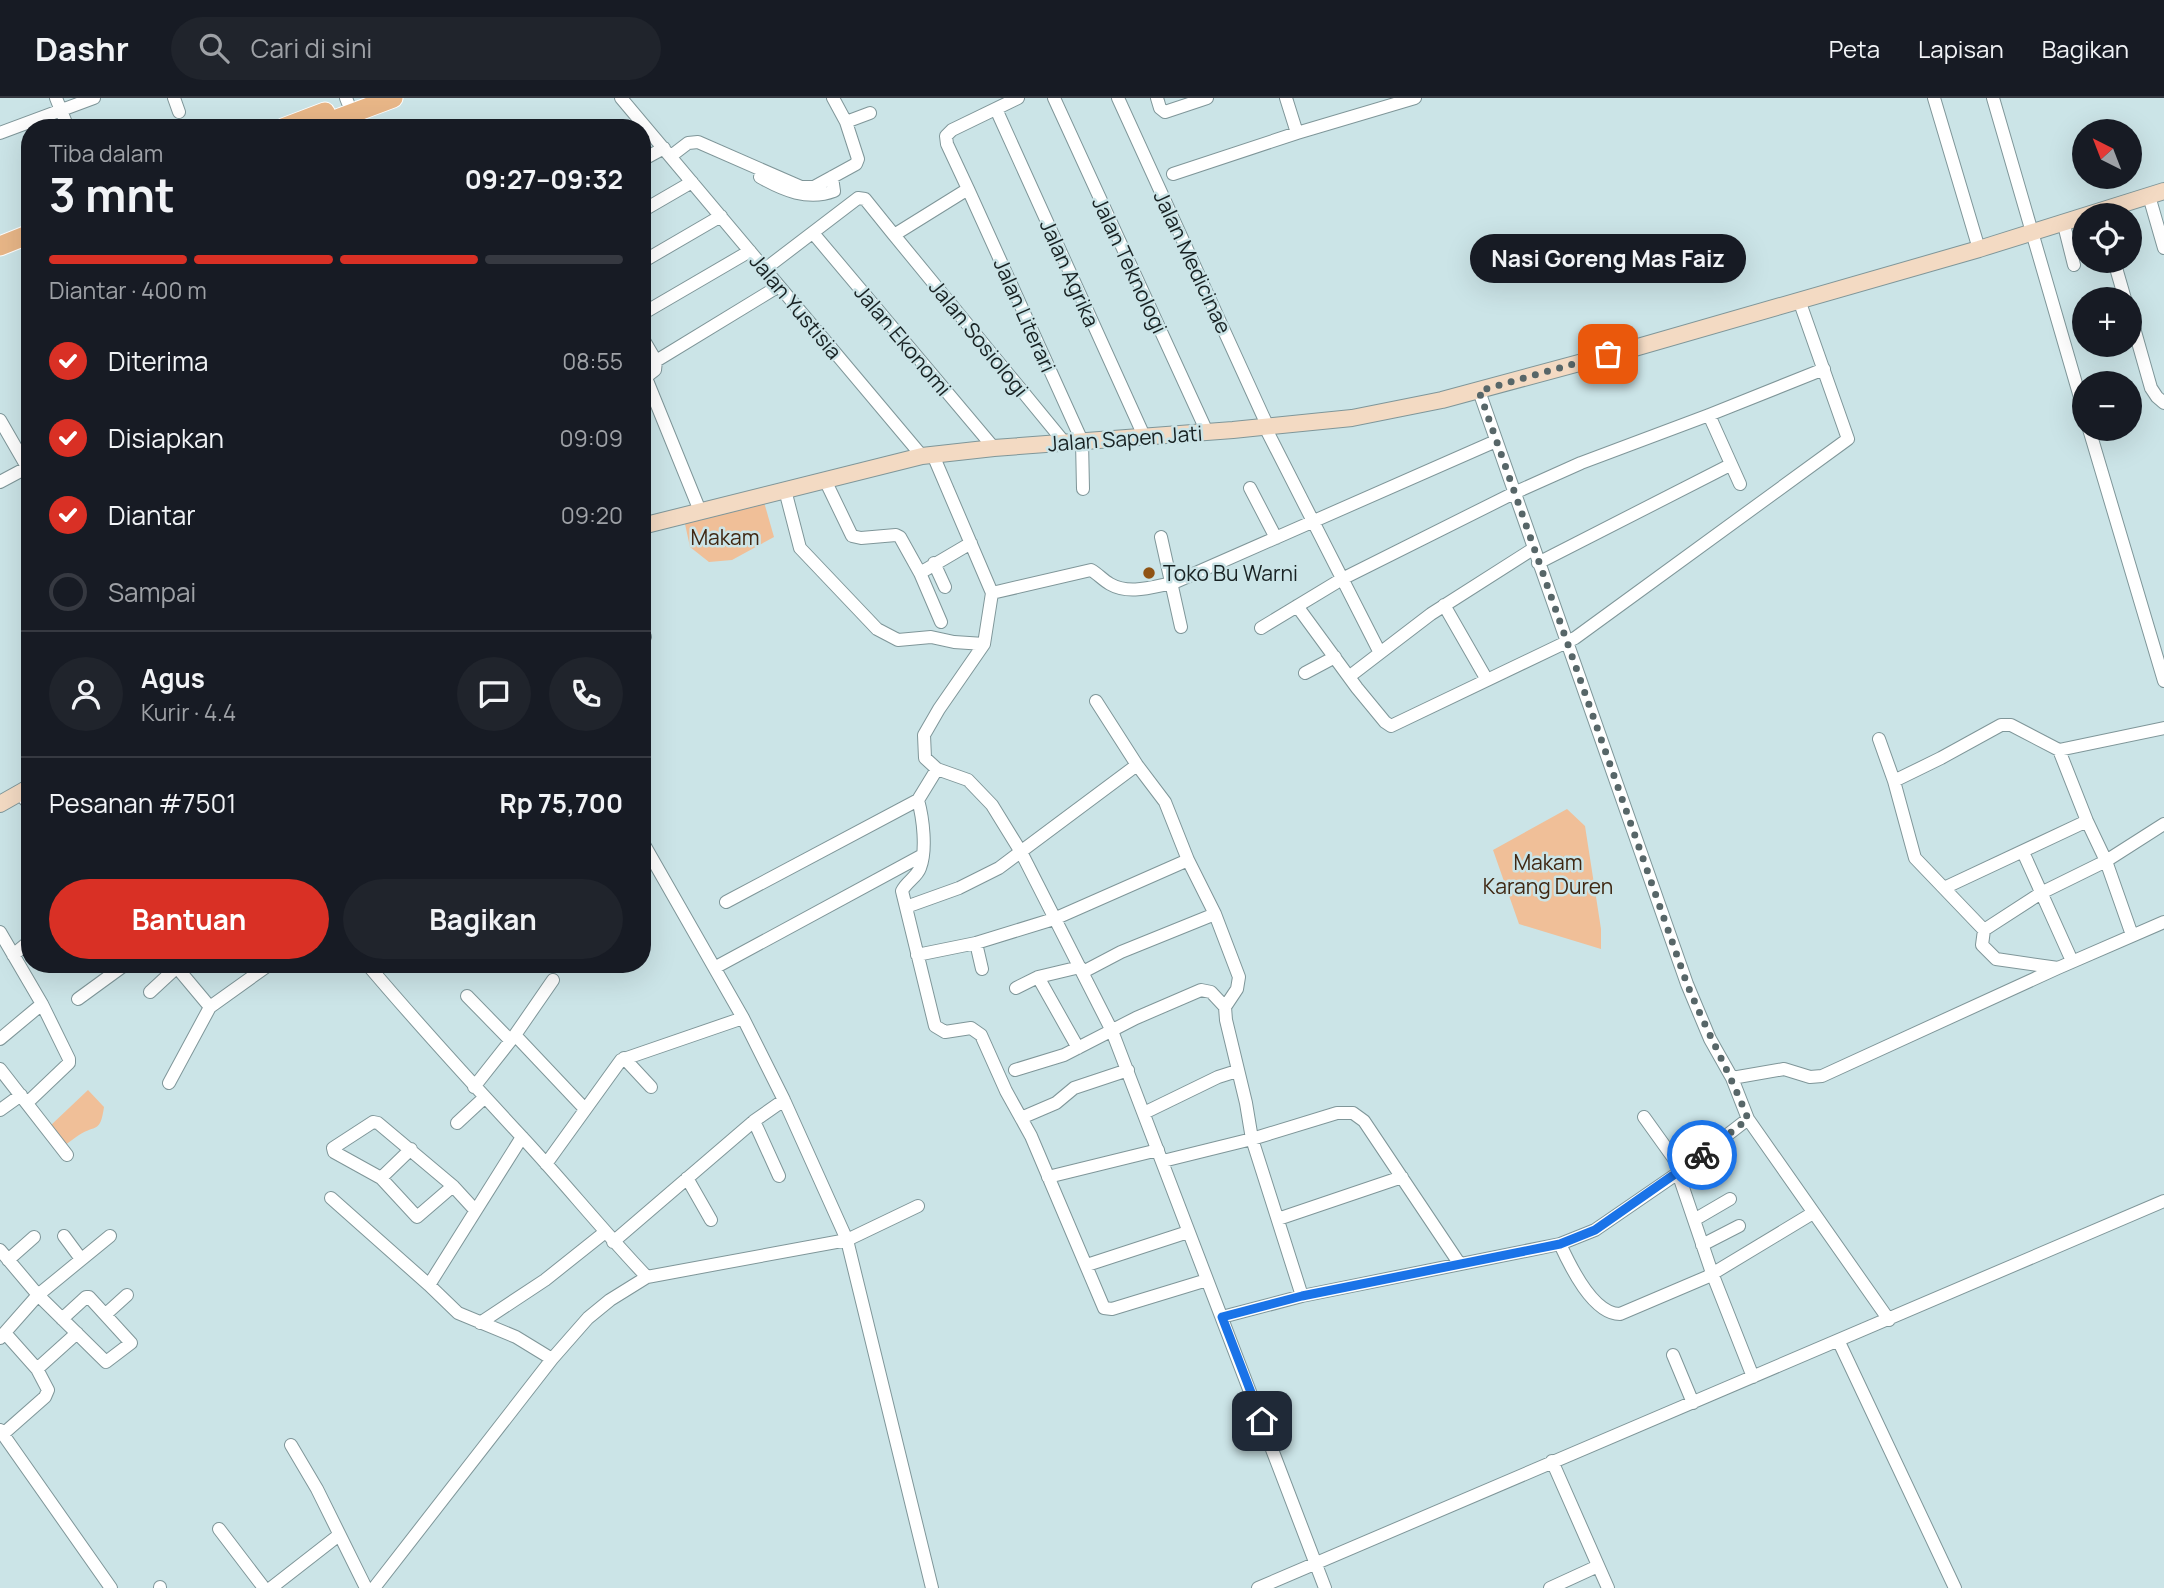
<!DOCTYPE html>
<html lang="id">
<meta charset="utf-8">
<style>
body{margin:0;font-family:Manrope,sans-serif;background:#20242c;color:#f1f3f6;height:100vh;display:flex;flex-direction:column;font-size:26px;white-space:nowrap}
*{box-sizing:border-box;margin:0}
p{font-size:23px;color:#9ea1a6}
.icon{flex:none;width:38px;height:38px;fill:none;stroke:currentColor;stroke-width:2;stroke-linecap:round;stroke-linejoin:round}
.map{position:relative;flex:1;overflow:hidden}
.side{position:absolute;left:21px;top:21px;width:630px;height:854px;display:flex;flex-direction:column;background:#171b24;border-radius:28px;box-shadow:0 7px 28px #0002}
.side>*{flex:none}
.needle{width:46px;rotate:318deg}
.controls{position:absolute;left:2072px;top:21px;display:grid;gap:14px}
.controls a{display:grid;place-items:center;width:70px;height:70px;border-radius:50%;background:#171b24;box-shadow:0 7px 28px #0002;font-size:35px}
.pin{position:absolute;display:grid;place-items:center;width:60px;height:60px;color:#fff;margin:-30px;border-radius:14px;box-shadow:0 4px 10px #0006}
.courier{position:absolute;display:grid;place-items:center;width:70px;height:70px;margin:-35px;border:5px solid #1a73e8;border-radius:50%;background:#fff;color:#222;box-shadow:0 2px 9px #0007}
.bubble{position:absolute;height:49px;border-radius:24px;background:#171b24;box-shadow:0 7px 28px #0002;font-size:23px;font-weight:700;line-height:49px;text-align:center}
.overview em{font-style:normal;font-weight:700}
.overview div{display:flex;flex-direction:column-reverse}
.overview{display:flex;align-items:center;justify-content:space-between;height:119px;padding:0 28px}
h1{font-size:46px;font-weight:700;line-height:52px}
.bar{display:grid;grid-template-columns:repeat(4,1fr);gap:10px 7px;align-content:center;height:84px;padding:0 28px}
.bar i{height:9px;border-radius:5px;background:#363941}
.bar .active{background:#d93025}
.bar p{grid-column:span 4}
.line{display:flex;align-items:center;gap:18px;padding:0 28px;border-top:2px solid #363941}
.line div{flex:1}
.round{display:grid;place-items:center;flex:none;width:74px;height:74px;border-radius:37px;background:#20242c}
ol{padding:0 28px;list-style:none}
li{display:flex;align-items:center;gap:21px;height:77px}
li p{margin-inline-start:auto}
li .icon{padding:7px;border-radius:50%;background:#d93025;color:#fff;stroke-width:4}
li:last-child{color:#9ea1a6}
li i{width:38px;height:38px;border:4px solid #363941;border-radius:50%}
.cta{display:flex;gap:14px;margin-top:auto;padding:14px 28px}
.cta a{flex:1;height:80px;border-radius:42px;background:#d93025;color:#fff;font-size:28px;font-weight:700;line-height:80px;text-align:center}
.cta a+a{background:#20242c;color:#f1f3f6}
header{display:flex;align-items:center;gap:42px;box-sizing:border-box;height:98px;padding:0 35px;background:#171b24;border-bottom:2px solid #363941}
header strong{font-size:33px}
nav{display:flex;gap:38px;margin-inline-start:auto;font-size:24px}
.search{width:490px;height:63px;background:#20242c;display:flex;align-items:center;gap:18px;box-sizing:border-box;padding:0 24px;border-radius:38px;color:#9ea1a6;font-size:26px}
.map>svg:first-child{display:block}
</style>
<header>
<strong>Dashr</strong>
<div class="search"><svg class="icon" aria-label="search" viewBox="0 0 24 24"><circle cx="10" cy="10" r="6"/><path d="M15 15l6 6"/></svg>Cari di sini</div>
<nav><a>Peta</a><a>Lapisan</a><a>Bagikan</a></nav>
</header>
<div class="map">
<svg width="2164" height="1490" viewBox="0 0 2164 1490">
<rect width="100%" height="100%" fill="#cbe4e7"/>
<path fill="#f0bf98" d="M764 404 774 439 732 462 709 464 690 449 685 426Z
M1567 711 1585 728 1601 831V851L1519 826 1493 752Z
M88 992 104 1009C100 1036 96 1026 79 1037 74 1040 70 1044 65 1047L50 1028Z"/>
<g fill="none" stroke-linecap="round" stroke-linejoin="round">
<g stroke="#7f9699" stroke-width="14">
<path id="street" d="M56 0 68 30
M174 0 179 14
M346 0 348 5
M621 0 922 358
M1054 0 1207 334
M1118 0 1268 329
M1157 0 1160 10 1165 14 1207 0
M1286 0 1297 35
M1934 0 1979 151
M1993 0 2084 313
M996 11 1144 338
M846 24 870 15
M0 35 94 0
M671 58 688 45 698 44 801 89H814L856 66 858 61 846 24 833 0
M642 62 664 50
M1173 76 1297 35 1415 0
M760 79C783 92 808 103 834 93L832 79
M968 91 1082 343 1083 391
M2149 98 2164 150
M642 113 692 84
M2063 123 2074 167
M813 135 994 350
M894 137 1064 344
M2114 163 2125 201
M642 164 721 118
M765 171 858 100 865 101 894 137 968 91 947 46 946 38 952 32 1018 0
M642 216 750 153
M2130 216 2151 290 2157 299 2164 305
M642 239 656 263
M646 280 700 413
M642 282 655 272 656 263 779 188
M1479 293 1687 886 1710 941 1732 980 1748 1021 1889 1222
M1709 317 1740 386
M0 322 30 374
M1265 329 1380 555 1431 516 1533 451
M2089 331 2164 583
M933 357 992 495 984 546 939 611 924 637 925 660 937 671
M825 382 852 438 861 440 896 437 900 439 920 475 941 524
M0 384 30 368
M1250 390 1276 440
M785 392 800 450 877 531 898 542 931 539 954 544 984 546
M1161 439 1181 529
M934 465 945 489
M1538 465 1730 367
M920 475 971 445
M992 495 1091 472C1098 476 1103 482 1110 486 1129 497 1152 489 1173 485L1496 343
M1444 507 1487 582
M1297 508 1357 590 1385 624 1391 628 1575 540 1848 341 1799 202
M1261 530 1342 481 1514 395 1581 365 1709 317 1824 271
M642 541 645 539
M1305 575 1335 559
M1350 578 1380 555
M1096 603 1137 667 1165 704 1188 762 1215 816 1239 879 1237 891 1225 909 1226 922 1246 1005 1252 1041 1302 1198
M1879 641 1894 683 1915 760 1984 832 1982 847 1996 861 2058 870
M2059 652 2087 723 2106 763 2132 837
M1894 683 1941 660 2001 627H2011L2059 652 2164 630
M18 694 30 707
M918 702C923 720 927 752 920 770 917 779 906 784 902 793L935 928 945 934 971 930 981 937 1006 993 1031 1038 1104 1210 1112 1211 1207 1182
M2023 754 2072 863
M1944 790 2087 723
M726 804 918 702 937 671 968 682 992 707 1021 754 1112 933 1325 1490
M906 809 959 790 999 770 1137 667
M1984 832 2041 795 2106 763 2164 726
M0 834 42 906 69 961V965L27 1005
M976 845 982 871
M13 857 30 843
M917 857 976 845 1054 821 1188 762
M174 866 210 909
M367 866C417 925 469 982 521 1038 564 1084 603 1133 647 1179
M716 869 921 758
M1083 874 1121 854 1215 816
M1038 879 1078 950
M1016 890 1038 879 1080 869
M150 894 177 869
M467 898 510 942
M78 901 126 866
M515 937 584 1010
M0 941 42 906
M624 960 651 989
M0 971 67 1057
M1015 972 1064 957 1136 920 1201 892 1211 894 1225 909
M1732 980 1784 971 1810 979 1822 978 2058 870 2164 824
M169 985 210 909 270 866
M474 989 515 937 553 882
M0 1012 21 997
M1144 1015 1218 979 1237 973
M1644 1019 1682 1072
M1021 1020 1056 1005 1074 990 1128 972
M754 1023 779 1078
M457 1025 484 1000
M1163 1063 1252 1041 1337 1015H1353L1364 1023 1459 1165
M546 1066 621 962 743 920
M1678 1075 1712 1175 1753 1279
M1048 1079 1158 1052
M381 1080 411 1051
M687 1080 711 1122
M453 1088 417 1119 381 1080 334 1054 333 1050 373 1024 378 1025 453 1088 475 1112
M331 1100 429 1187 458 1215 516 1239 552 1261
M918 1108 847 1142 932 1490
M1278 1121 1402 1079
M1694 1122 1730 1101
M64 1138 81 1161
M613 1144 754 1023 784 1002
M1560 1146C1570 1168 1593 1216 1620 1216L1707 1179 1813 1115
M1702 1147 1739 1128
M0 1152 38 1197 106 1264 131 1245 89 1199H86L62 1221
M8 1162 34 1139
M1087 1167 1188 1134
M429 1187 522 1039
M106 1216 127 1197
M1222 1219 1302 1198 1560 1146 1595 1132 1678 1075 1748 1021
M480 1225 545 1182 604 1135
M0 1240 38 1197 110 1138
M1839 1244 1955 1490
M1673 1257 1693 1305
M37 1271 77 1235
M0 1332 111 1490
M3 1336 45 1299 48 1292 37 1271 5 1235
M291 1347 317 1391 366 1490
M1552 1363 1608 1490
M219 1431 264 1490
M160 1490V1489
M271 1490 339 1437
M374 1490 552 1261 588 1220 610 1202 647 1179 847 1142 784 1002 743 920 642 743
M1258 1490C1560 1360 1863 1233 2164 1103
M1550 1490 1598 1468"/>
</g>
<g stroke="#7f9699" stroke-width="18">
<path id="secondary" d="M642 428 922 358 994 350 1233 332 1352 320 1442 302 1631 251 1979 151 2164 93
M0 706 30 689"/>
</g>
<g stroke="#fff" stroke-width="21">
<path id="primary" d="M283 30 325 14
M313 30 393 0
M0 148 30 136"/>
</g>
<use href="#street" stroke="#fff" stroke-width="12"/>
<use href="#secondary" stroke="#f3dac3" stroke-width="16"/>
<use href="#primary" stroke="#e8b687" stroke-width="19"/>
</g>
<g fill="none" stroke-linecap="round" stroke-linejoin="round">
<path stroke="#576668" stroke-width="7" stroke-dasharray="0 12.6" d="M1608 256 1479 293 1687 886C1706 932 1730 975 1748 1021L1702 1057"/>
<path stroke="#1a73e8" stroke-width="9" d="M1262 1323 1222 1219 1302 1198 1560 1146 1595 1132 1702 1057"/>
</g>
<circle fill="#8f5314" stroke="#cbe4e7" stroke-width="2.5" cx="1149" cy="475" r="7"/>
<g text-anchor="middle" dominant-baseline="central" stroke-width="5" stroke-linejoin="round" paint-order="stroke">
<g font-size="21" fill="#182223" stroke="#cbe4e7">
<text transform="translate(1193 164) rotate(65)">Jalan Medicinae</text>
<text transform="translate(1130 167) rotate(65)">Jalan Teknologi</text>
<text transform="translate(1070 175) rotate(66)">Jalan Agrika</text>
<text transform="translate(796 208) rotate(50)">Jalan Yustisia</text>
<text transform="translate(1025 217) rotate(66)">Jalan Literari</text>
<text transform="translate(979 240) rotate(51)">Jalan Sosiologi</text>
<text transform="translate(903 242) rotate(50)">Jalan Ekonomi</text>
<text transform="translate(1125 340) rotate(-4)">Jalan Sapen Jati</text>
</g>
<g font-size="21" fill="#3f2712" stroke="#cbe4e7">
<text x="725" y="439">Makam</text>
<text x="1548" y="764">Makam<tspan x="1548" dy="24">Karang Duren</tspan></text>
</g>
<g font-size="21" fill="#182223" stroke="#cbe4e7" text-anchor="start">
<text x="1163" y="475">Toko Bu Warni</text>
</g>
</g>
</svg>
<div class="controls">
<a><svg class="needle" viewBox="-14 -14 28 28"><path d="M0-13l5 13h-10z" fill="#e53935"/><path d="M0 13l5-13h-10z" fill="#9ea1a6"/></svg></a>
<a><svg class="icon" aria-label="locate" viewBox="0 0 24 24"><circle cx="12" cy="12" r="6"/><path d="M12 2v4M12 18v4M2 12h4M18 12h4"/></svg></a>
<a>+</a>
<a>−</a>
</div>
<div class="pin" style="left:1608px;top:256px;background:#ea580c"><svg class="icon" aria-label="bag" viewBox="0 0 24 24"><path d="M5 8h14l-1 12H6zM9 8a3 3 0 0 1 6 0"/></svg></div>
<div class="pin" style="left:1262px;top:1323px;background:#1f2937"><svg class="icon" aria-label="home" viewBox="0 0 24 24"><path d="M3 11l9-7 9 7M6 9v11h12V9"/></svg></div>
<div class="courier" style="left:1702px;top:1057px"><svg class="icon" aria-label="bike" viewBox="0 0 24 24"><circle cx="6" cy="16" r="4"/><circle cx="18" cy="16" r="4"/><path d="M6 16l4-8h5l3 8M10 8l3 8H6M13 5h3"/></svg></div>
<div class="bubble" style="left:1470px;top:136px;width:276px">Nasi Goreng Mas Faiz</div>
<section class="side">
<div class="overview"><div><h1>3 mnt</h1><p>Tiba dalam</p></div><em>09:27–09:32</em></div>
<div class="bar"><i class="active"></i><i class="active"></i><i class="active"></i><i></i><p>Diantar · 400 m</p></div>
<ol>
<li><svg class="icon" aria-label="check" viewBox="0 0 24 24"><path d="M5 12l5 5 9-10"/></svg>Diterima<p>08:55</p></li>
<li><svg class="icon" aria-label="check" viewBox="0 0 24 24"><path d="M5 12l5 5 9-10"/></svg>Disiapkan<p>09:09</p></li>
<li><svg class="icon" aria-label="check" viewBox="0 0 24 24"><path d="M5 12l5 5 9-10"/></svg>Diantar<p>09:20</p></li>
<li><i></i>Sampai</li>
</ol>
<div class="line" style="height:126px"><a class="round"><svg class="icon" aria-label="person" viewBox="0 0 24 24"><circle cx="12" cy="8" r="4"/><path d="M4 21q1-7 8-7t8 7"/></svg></a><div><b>Agus</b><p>Kurir · 4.4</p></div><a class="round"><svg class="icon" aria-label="chat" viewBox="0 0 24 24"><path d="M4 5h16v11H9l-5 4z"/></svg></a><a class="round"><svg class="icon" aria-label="phone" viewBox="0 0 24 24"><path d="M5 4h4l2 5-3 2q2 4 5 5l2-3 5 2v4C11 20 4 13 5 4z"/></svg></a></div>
<div class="line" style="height:91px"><div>Pesanan #7501</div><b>Rp 75,700</b></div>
<div class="cta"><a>Bantuan</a><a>Bagikan</a></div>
</section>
</div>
